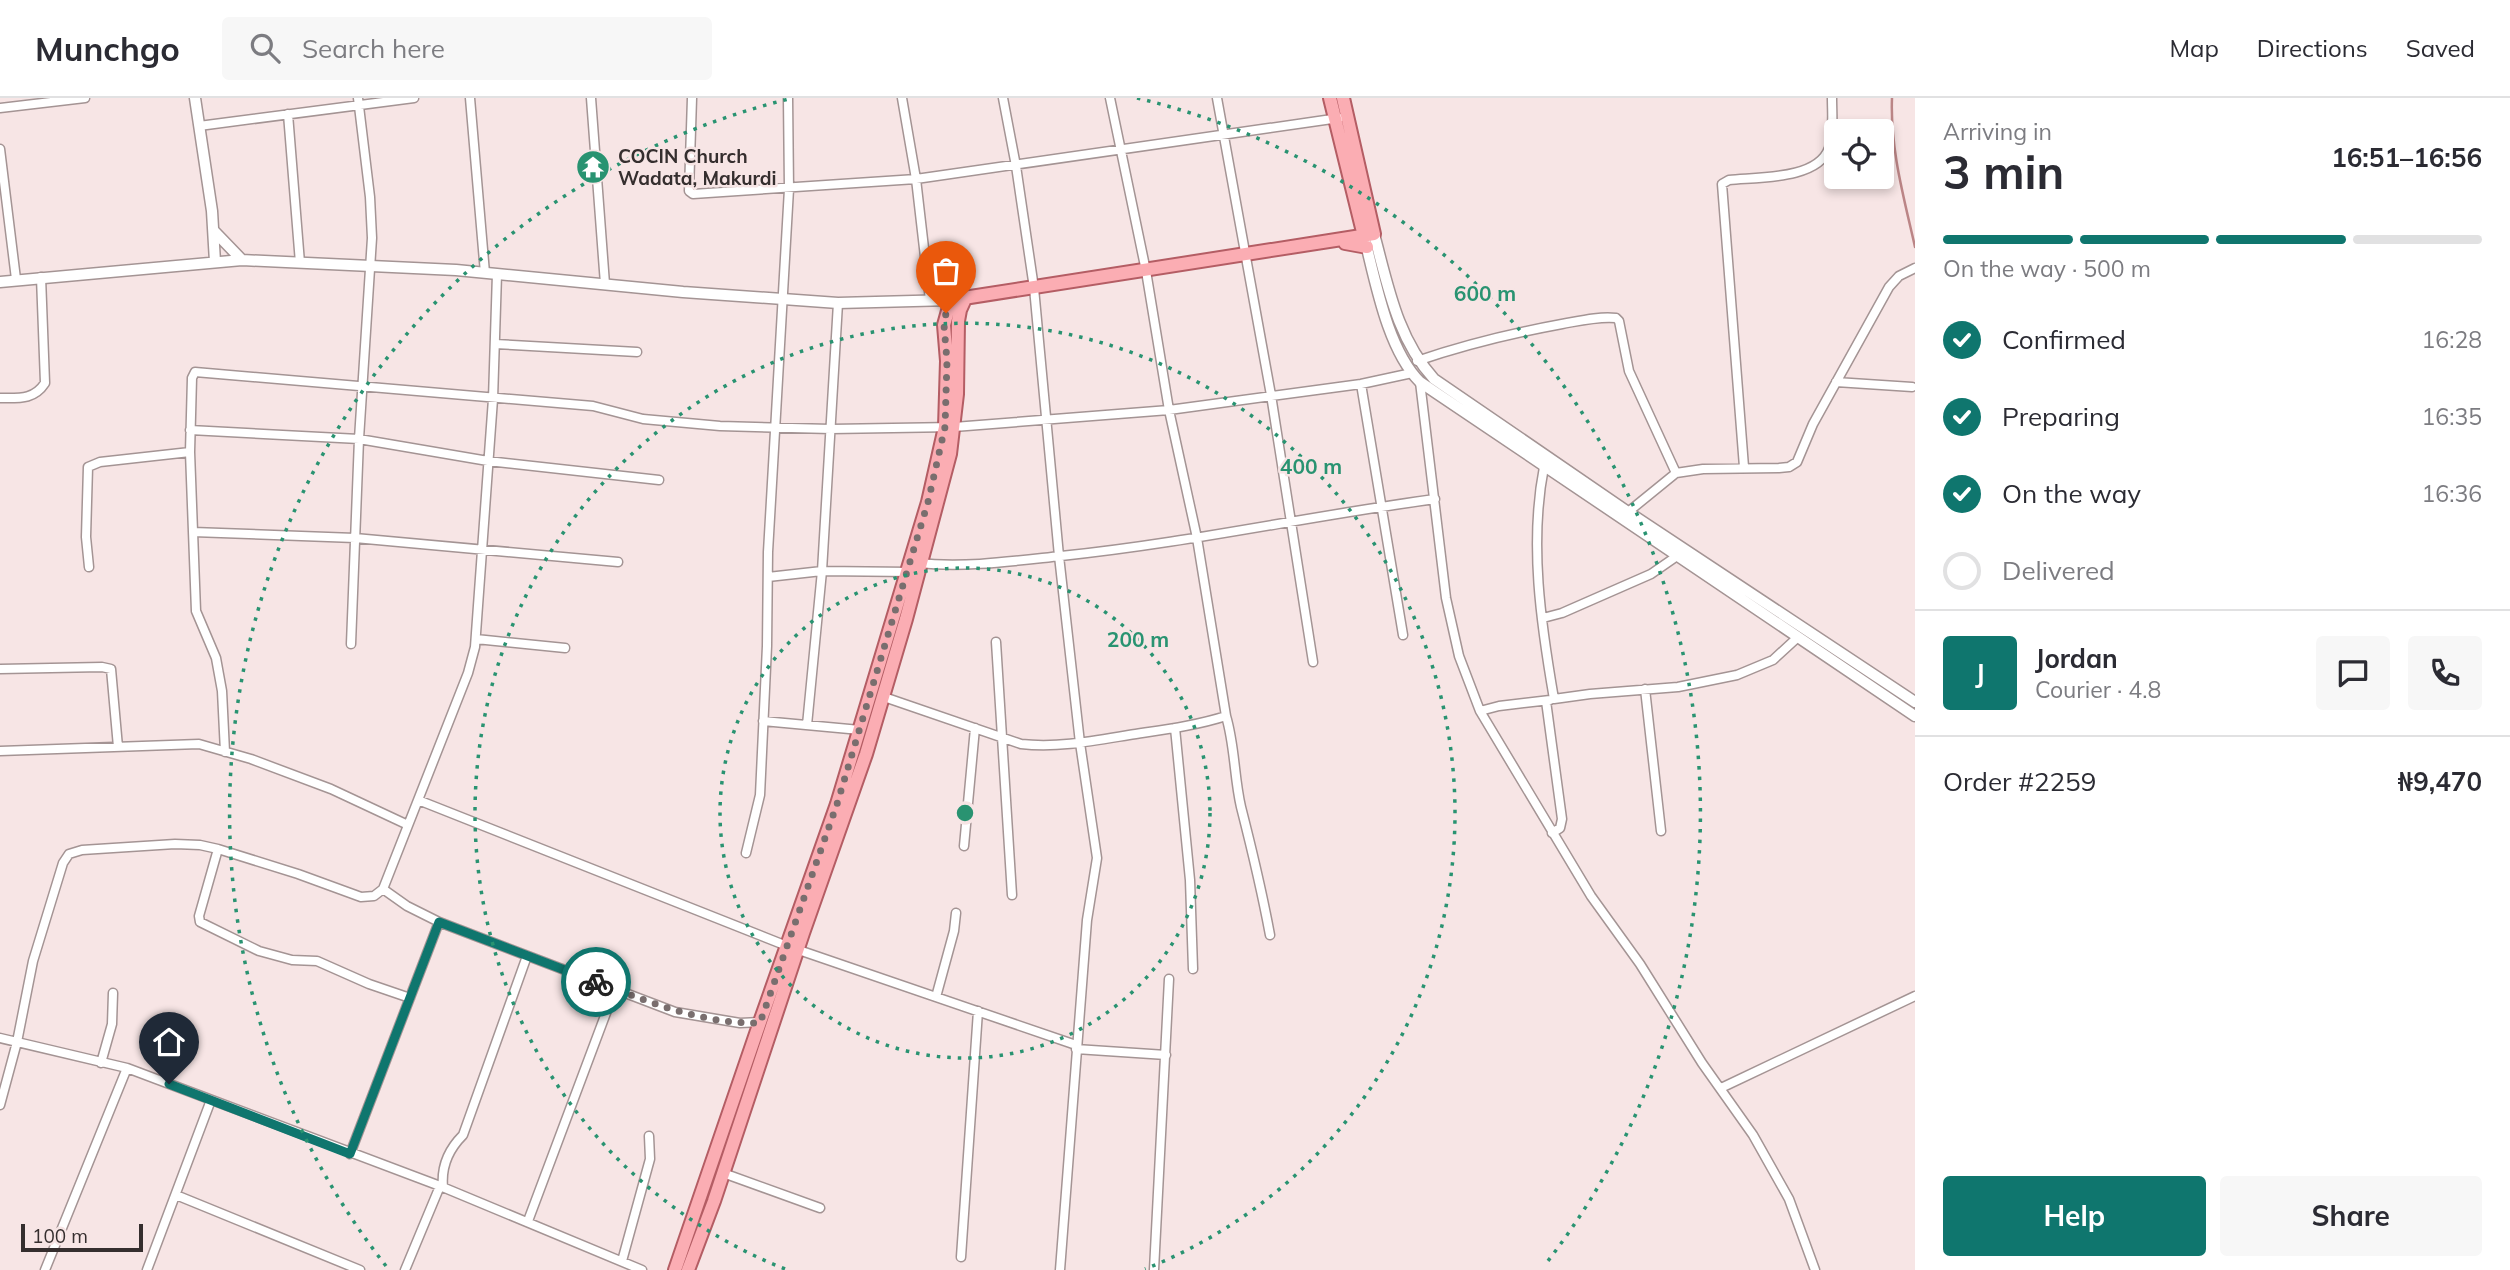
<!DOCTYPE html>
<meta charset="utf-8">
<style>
body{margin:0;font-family:Mulish,sans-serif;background:#f7f7f7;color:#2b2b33;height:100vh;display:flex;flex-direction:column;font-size:26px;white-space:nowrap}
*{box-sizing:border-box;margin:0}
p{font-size:23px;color:#7c7c81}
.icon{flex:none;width:38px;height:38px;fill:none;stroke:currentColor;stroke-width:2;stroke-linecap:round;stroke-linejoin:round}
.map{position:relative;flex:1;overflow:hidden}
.sheet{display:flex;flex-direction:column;background:#fff;width:595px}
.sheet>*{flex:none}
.controls{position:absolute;left:1824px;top:21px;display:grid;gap:14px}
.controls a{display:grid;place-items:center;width:70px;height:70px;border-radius:7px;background:#fff;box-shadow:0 4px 10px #0003;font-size:35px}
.scale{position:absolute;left:21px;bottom:18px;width:122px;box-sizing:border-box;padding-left:7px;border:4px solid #352e2e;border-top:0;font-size:19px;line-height:24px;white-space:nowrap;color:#352e2e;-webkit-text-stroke:5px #f7e5e5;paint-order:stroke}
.pin{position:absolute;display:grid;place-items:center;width:60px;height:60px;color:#fff;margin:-72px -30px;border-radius:50% 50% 50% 0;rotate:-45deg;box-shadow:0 0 7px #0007}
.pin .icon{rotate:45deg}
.courier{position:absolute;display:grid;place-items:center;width:70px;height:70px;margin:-35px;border:5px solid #0f766e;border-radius:50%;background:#fff;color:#222;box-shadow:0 2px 9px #0007}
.head em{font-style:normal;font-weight:700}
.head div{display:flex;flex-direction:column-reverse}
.head{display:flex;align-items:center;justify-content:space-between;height:119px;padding:0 28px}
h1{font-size:46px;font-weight:700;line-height:52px}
.bar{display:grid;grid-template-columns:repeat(4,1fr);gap:10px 7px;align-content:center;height:84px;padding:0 28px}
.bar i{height:9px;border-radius:5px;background:#e1e1e2}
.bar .selected{background:#0f766e}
.bar p{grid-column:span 4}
.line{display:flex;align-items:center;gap:18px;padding:0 28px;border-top:2px solid #e1e1e2}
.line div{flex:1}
.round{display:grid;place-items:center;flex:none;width:74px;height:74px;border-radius:7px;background:#f7f7f7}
ol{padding:0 28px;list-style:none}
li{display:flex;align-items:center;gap:21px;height:77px}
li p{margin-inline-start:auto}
li .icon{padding:7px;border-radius:50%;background:#0f766e;color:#fff;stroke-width:4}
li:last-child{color:#7c7c81}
li i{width:38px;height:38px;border:4px solid #e1e1e2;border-radius:50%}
.cta{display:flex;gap:14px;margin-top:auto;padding:14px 28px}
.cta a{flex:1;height:80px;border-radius:7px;background:#0f766e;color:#fff;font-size:28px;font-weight:700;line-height:80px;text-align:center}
.cta a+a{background:#f7f7f7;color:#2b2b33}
header{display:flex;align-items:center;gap:42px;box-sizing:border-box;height:98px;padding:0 35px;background:#fff;border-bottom:2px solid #e1e1e2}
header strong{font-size:33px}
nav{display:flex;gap:38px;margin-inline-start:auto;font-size:24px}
.search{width:490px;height:63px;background:#f7f7f7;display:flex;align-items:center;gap:18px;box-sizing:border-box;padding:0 24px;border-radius:7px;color:#7c7c81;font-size:26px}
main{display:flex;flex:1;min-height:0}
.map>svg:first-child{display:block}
</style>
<header>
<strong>Munchgo</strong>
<div class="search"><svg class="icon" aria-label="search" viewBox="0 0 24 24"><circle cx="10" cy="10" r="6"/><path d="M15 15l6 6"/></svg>Search here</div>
<nav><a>Map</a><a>Directions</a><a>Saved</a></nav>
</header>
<main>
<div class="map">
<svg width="1915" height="1172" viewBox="0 0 1915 1172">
<rect width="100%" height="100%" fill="#f7e5e5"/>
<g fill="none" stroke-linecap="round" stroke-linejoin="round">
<path stroke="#bb8586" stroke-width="2.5" d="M1892 0C1890 51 1904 100 1915 149"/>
<g stroke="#a49494" stroke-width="11">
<path id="minor" d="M470 0 485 175
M591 0 605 186
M692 0 689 93 693 96 916 81 1339 20
M902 0 916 81 930 202
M1003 0 1016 68 1034 190 1059 458 1080 645 1097 760 1087 822 1060 1172
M1217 0 1271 297 1313 564
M0 10 85 0
M288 16 300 165
M199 28 414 0
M0 51 16 181
M495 246 637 254
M1417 263C1464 247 1513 235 1562 226 1579 223 1599 218 1616 220L1619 223 1629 273 1676 375
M1420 284 1446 500 1459 558 1480 613 1591 798 1640 866 1702 965 1753 1037 1789 1101 1815 1172
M1836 284 1912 289
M1361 286 1403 537
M0 300C19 300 34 302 45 285L41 179
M190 332 359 341 488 363 659 382
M1544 369C1529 445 1541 526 1554 601L1590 596 1678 589 1737 577 1773 562 1798 539
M1744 369 1722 86 1729 82C1757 79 1818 82 1829 50 1834 34 1832 16 1832 0
M1628 414 1676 375 1703 371 1779 370 1789 369 1797 364 1813 326 1889 189 1899 178 1915 170
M193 434 355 440 618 464
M918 465C965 470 1014 463 1061 458 1187 445 1310 418 1435 401
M89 469 86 439 88 369 100 364 190 354
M768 479 822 473 911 474
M1543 520 1562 515 1651 476 1677 458
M476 541 565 550
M996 544 1012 797
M351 546 359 341 372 140 370 99 358 0
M0 571 102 569 111 571 118 649
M1645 591 1661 733
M884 599 1021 646C1058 650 1093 643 1129 637 1161 632 1195 628 1226 618L1197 440 1169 312 1146 173 1110 0
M1546 603 1562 721 1560 730 1552 735
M1480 613 1499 608 1550 602
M1226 618C1235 648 1234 679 1241 709 1252 752 1262 794 1270 837
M763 623 860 632
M807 627 822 473 838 205
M1175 630 1190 782 1193 871
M0 653 199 646 251 661 331 691 408 727
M225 654 222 593 216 560 196 513 190 354 192 280 195 274 593 308 643 321 720 328 831 331 954 329 1169 312 1361 286 1412 275
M418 702 787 848 1076 947
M964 748 975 630
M218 751 199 818 200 824 259 853 292 862 317 863 369 886 410 900
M746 755 760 697 767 548 768 454 789 91 788 0
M439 824 675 914 740 925 760 924
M936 899 954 833 956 815
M0 940 127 970 440 1088 642 1172
M1076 951 1166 957
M101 965 112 926 113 895
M1721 990 1915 898
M0 1007 17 944 33 863 63 765 69 756 82 752 175 746 200 747 218 751 298 776 361 799 374 798 383 791
M350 1056 439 824 407 808 383 791 468 575 475 549 493 301 497 176
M723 1075 820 1110
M443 1089C441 1068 448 1052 463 1037L527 858
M176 1097 360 1172
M528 1123 615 891
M961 1159 978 913
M622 1163 650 1061 649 1038
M45 1172 127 970
M147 1172 211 1002
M405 1172 440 1088
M1154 1172 1169 881"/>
</g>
<g stroke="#a49494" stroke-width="13">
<path id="tertiary" d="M195 0 212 113 215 164
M214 133 242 162
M1374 136C1388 188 1397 240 1434 281L1628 414 1915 604
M1365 142C1376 186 1388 252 1420 284L1915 618
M0 184 242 162 456 172 683 194 838 205 951 202"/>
</g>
<g stroke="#b45d64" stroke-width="16">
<path id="primary" d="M1330 0 1364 138
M1345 145 1367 149
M675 1172 760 924 837 706 928 404 945 329 947 263 944 227 951 202 1374 136 1343 0
M688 1172 714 1103 803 835 866 656 906 521 950 356 957 296 958 223 960 212 965 201"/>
</g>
<use href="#minor" stroke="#fff" stroke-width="8"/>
<use href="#tertiary" stroke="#fff" stroke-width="10"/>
<use href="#primary" stroke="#fbadb3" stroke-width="12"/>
</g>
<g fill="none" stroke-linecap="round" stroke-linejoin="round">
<path stroke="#796e6e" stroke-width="7" stroke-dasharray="0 12.6" d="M596 884C650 904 701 926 760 925L837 706 928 404 945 329 947 263 944 227 946 215"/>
<path stroke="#0f766e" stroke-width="9" d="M169 986 350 1056 439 824 596 884"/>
</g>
<g fill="none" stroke="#299371" stroke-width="3.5" stroke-dasharray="3.5 7">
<circle cx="965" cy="715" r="245"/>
<path d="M785 1171A490 490 0 1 1 1145 1171"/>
<path d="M386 1168A735 735 0 0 1 793 0M1137 0A735 735 0 0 1 1544 1168"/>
</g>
<defs>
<g id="temple-disc" transform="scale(1.75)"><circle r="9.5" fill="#299371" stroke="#f7e5e5"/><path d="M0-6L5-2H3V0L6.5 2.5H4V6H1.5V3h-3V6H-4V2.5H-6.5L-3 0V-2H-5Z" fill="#fff"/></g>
</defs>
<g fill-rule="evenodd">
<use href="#temple-disc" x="593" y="69"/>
</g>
<g text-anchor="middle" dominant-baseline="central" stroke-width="5" stroke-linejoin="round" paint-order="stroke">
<g font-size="19" font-weight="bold" fill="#352e2e" stroke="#f7e5e5" text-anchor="start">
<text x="618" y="58">COCIN Church<tspan x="618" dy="22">Wadata, Makurdi</tspan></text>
</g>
</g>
<circle cx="965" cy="715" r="10" fill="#299371" stroke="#f7e5e5" stroke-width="3.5"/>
<g font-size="21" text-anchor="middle" font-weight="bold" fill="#299371" stroke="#f7e5e5" stroke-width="5" stroke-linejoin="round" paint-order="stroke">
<text x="1485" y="203">600 m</text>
<text x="1311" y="376">400 m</text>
<text x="1138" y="549">200 m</text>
</g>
</svg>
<div class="controls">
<a><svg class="icon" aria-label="locate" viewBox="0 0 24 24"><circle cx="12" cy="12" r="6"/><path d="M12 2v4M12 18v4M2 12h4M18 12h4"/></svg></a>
</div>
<div class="scale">100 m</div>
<div class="pin" style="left:946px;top:215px;background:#ea580c"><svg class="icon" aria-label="bag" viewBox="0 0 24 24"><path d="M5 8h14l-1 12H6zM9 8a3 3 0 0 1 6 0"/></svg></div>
<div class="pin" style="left:169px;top:986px;background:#1f2937"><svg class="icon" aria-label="home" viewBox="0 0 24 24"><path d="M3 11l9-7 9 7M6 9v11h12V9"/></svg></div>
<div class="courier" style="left:596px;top:884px"><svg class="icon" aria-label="bike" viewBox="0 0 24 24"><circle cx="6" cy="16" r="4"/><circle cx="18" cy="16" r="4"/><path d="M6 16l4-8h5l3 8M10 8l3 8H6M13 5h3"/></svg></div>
</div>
<section class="sheet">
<div class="head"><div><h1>3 min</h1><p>Arriving in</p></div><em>16:51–16:56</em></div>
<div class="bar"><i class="selected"></i><i class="selected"></i><i class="selected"></i><i></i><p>On the way · 500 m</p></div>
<ol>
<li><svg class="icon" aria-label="check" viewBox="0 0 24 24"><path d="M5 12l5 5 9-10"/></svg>Confirmed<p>16:28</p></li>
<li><svg class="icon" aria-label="check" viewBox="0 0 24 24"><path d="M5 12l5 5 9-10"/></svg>Preparing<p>16:35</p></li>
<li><svg class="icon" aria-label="check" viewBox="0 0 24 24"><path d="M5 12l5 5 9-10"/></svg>On the way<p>16:36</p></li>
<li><i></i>Delivered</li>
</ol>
<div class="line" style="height:126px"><b class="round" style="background:#0f766e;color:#fff">J</b><div><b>Jordan</b><p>Courier · 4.8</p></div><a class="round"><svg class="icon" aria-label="chat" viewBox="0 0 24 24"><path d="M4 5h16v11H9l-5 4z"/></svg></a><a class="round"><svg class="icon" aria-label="phone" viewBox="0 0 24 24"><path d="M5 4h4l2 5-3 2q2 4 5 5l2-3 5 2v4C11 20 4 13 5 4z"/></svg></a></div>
<div class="line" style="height:91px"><div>Order #2259</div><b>₦9,470</b></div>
<div class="cta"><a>Help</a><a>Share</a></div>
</section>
</main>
